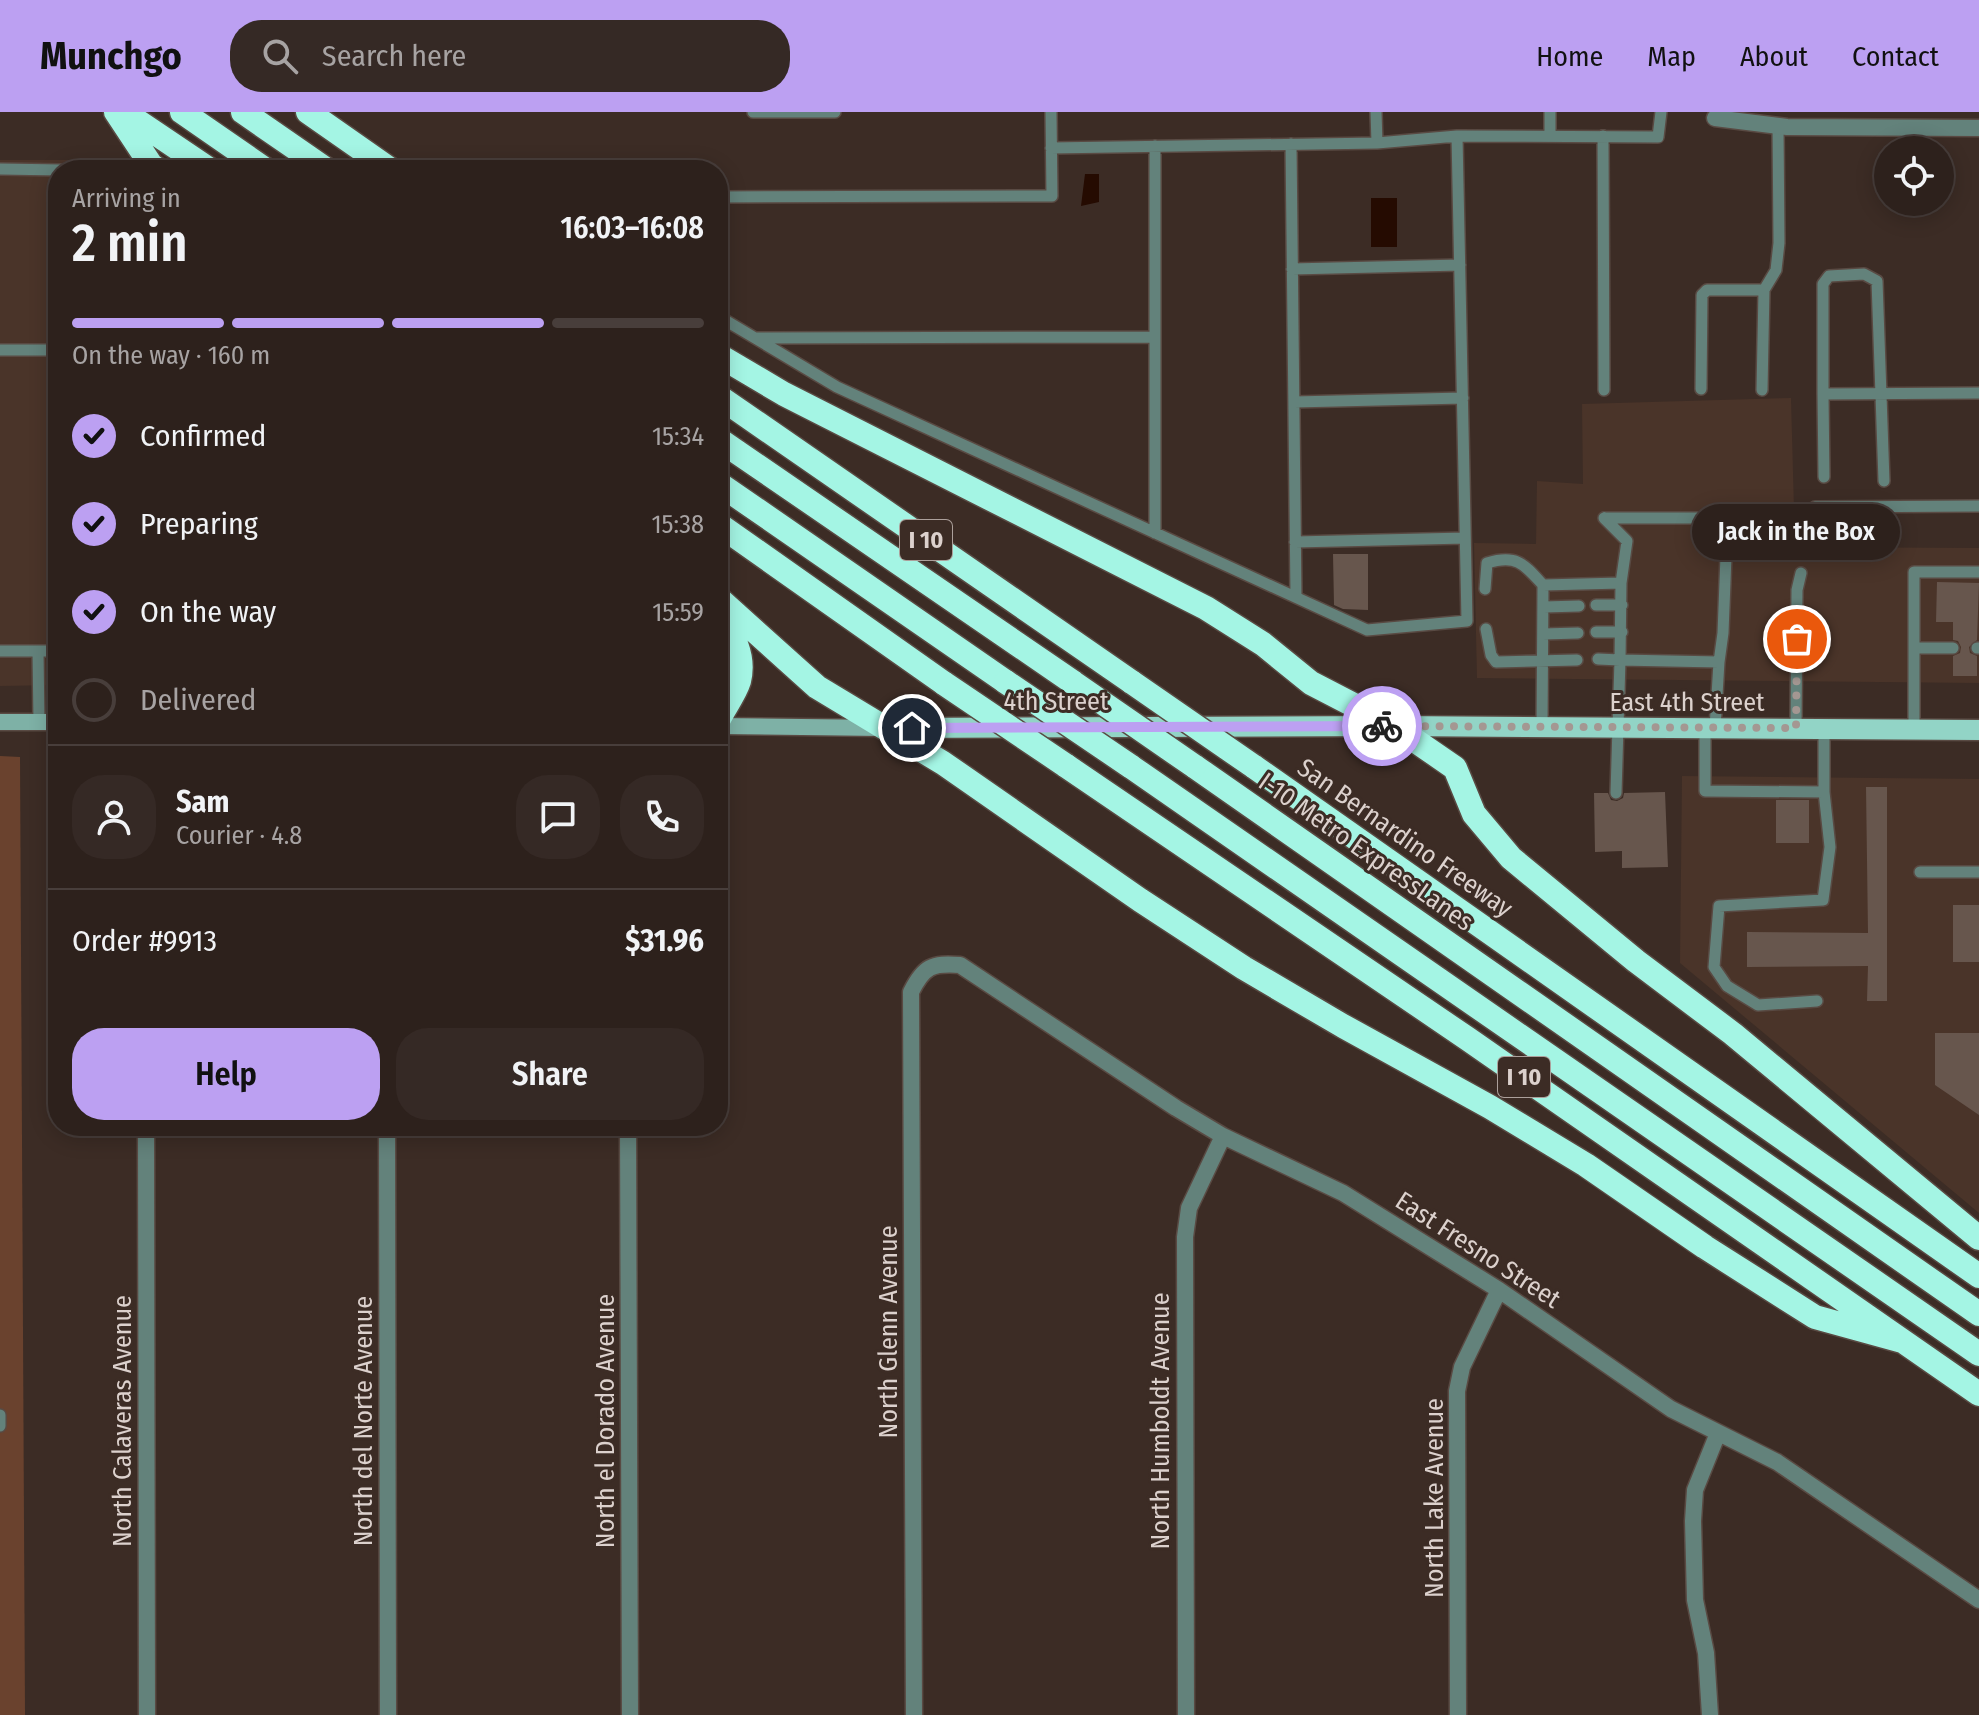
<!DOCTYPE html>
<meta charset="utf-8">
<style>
body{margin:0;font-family:"Fira Sans Condensed",sans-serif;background:#352925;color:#f1f3f6;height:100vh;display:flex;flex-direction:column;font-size:30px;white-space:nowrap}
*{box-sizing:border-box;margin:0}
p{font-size:26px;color:#a7a3a3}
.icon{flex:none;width:44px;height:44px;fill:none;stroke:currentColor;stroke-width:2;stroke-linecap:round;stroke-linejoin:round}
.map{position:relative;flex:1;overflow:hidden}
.sheet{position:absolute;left:48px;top:48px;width:680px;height:976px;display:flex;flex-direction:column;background:#2d211c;border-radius:32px;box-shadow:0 4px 20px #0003,0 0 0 2px #483e3b}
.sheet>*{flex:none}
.tools{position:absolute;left:1874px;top:24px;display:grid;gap:16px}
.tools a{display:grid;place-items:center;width:80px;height:80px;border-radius:50%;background:#2d211c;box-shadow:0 4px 20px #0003,0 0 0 2px #483e3b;font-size:40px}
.pin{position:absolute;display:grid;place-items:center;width:68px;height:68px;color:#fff;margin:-34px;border:4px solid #fff;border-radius:50%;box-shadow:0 2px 8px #0007}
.courier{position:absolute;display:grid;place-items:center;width:80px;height:80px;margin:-40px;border:6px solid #bca0f2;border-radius:50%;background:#fff;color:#222;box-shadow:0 2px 10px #0007}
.bubble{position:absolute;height:56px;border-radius:28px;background:#2d211c;box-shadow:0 4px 20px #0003,0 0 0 2px #483e3b;font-size:26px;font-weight:600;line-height:56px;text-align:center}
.head em{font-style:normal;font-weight:600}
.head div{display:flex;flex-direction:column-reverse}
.head{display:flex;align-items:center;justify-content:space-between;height:136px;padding:0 24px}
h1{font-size:52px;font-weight:600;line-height:60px}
.bar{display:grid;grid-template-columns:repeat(4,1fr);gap:12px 8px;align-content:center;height:96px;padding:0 24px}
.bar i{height:10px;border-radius:6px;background:#483e3b}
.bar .active{background:#bca0f2}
.bar p{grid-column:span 4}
.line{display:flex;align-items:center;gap:20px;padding:0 24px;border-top:2px solid #483e3b}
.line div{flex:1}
.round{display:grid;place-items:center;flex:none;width:84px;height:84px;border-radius:32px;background:#352925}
ol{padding:0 24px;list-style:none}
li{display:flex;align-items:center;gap:24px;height:88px}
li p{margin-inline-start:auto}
li .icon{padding:8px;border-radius:50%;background:#bca0f2;color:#111;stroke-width:4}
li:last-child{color:#a7a3a3}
li i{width:44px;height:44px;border:4px solid #483e3b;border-radius:50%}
.primary-button{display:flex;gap:16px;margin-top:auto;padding:16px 24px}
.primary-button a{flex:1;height:92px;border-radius:32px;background:#bca0f2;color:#111;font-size:32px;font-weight:600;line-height:92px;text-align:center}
.primary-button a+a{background:#352925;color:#f1f3f6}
header{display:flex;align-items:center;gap:48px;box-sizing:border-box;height:112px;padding:0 40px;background:#bca0f2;color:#111}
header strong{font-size:38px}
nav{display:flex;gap:44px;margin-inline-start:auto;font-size:28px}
.search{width:560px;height:72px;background:#352925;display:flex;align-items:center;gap:20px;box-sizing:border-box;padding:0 28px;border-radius:32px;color:#a7a3a3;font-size:30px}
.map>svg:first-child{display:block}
</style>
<header>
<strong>Munchgo</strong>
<div class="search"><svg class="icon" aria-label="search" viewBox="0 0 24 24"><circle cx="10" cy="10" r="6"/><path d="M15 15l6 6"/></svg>Search here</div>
<nav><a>Home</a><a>Map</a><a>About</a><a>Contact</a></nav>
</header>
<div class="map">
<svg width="1979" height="1603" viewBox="0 0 1979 1603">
<rect width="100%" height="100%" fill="#3c2c25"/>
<path fill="#4a3429" d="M0 48H105L119 58H58V573L0 574Z
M1791 286 1795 435 1979 436V571L1477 566 1474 431 1536 432 1537 369 1583 372 1582 292Z
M1682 664 1979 667V1101L1680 851Z"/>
<path fill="#6a422e" d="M0 644 20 645 25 1603H0Z"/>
<path fill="#250b01" d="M1085 62H1099V90L1081 94Z
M1371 86H1397V135H1371Z"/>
<path fill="#67564d" d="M1333 442H1368V498L1343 497 1334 493Z
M1937 470 1979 471 1977 528 1969 535 1970 541 1977 544V564H1953V544L1960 541 1961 535 1958 529 1953 528V510H1936Z
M1866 675H1887V889H1867L1868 854 1747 855V820L1868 821Z
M1665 680 1668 755 1622 756V739L1595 740 1594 681H1608L1611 688 1617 689 1623 686 1624 681Z
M1776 688H1809V731H1776Z
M1953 793H1979V850H1953Z
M1935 921H1979V1003L1935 973Z"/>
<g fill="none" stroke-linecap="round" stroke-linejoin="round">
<g stroke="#594a43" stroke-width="14">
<path id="lane" d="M753 0H835
M1550 0V23
M1457 24 1658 25 1661 0
M1603 24 1604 278
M1291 32 1296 485
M1155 34V421
M1051 36 1377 31
M0 57 61 58
M718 85 1052 84 1051 0
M1292 157 1460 153
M718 204 837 275 1367 518 1467 509 1457 24 1377 31 1376 0
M756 226 1155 225
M0 238H58
M1701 277 1702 183 1707 178H1764L1776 158 1779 131 1778 14
M1762 278 1764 178
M1823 282V172L1829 164 1864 162 1877 169 1884 369
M1294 290 1463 286
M1824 365 1823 282 1979 281
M1815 395 1979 394
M1604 406H1728
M1295 430 1465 426
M1485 477 1487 451C1517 442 1524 452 1543 473
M1596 493H1622
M1544 495 1579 494
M1486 517 1491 543 1496 550 1577 548
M1596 520H1622
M1543 522 1578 521
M1914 536H1953
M1977 536H1979
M0 539H38
M1598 547 1620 548 1621 471 1627 429 1604 406
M1719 550 1723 521 1726 444
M39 610 38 539H58
M1542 615 1543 473 1621 471
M1705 616V679L1824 680V616
M1796 616 1797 478 1801 461
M1914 617V460H1979
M1616 681 1620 548 1719 550 1715 616
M1920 760H1979
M1817 889 1758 893 1727 874 1714 855 1719 794 1823 788 1830 735 1824 680
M0 1303V1314"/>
</g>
<g stroke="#594a43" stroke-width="19">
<path id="street" d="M1715 6 1787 15 1979 16
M146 1014 147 1603
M387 1014 388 1603
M628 1014 630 1603
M914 1603 911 880C924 854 932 851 960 853L1176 996 1223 1024 1343 1081 1499 1178 1671 1297 1777 1350 1979 1488
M1186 1603 1185 1125 1189 1096 1223 1024
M1458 1603 1457 1279 1462 1255 1499 1178
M1710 1603 1706 1541 1695 1488 1693 1409 1695 1378 1718 1321"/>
</g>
<g stroke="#594a43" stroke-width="19">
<path id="secondary" d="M0 610H58
M718 614 882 616"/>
</g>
<g stroke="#594a43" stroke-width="23">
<path id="primary" d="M883 616 1394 614 1979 618"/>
</g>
<g stroke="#594a43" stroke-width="27">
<path id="highway" d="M116 0 151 53 158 58
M124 0 210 58
M182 0 266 58
M243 0 327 58
M308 0 391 58
M718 243 784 282 1206 496 1263 532 1311 571 1394 614 1455 656 1474 702 1511 746 1636 849 1733 922 1979 1126
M718 284 1133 571
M718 327 1074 571
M718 371 1006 570
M718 412 945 572
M718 486 817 575 943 651 1140 788 1244 856 1343 914 1490 995 1586 1053 1705 1135 1815 1205 1902 1229
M718 505C734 521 745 545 739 569 735 582 724 596 718 609
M1065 653 1468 927 1979 1282
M1130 654 1979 1242
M1194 654 1979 1202
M1253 654 1979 1164"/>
</g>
<use href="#lane" stroke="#63827b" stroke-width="11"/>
<use href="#street" stroke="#63827b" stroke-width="16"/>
<use href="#secondary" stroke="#7eb1a6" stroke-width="16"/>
<use href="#primary" stroke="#92d4c6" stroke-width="20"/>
<use href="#highway" stroke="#a4f5e4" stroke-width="24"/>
<g stroke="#594a43" stroke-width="27" stroke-linecap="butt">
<path id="highway-bridge" d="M1006 570 1130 654
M1074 571 1194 654
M1133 571 1253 654
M945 572 1065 653"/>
</g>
<use href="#highway-bridge" stroke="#a4f5e4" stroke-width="24"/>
</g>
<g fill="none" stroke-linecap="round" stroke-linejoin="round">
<path stroke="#a49792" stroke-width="8" stroke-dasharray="0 14.4" d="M1382 614 1796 616 1797 527"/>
<path stroke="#bca0f2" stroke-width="10" d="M912 616 1382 614"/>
</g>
<g text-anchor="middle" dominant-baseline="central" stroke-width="6" stroke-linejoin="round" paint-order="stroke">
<g fill="#3c2c25" stroke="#aca09b" stroke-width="2">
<rect x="900" y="408" width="52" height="40" rx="6"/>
<rect x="1498" y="945" width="52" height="40" rx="6"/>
</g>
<g font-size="24" font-weight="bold" fill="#dcd1cd">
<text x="926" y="428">I 10</text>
<text x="1524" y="965">I 10</text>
</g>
<g font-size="26" fill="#dcd1cd" stroke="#3c2c25">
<text x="1056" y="589">4th Street</text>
<text x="1687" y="590">East 4th Street</text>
<text transform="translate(1405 726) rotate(35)">San Bernardino Freeway</text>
<text transform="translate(1366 740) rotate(35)">I-10 Metro ExpressLanes</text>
<text transform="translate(1478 1138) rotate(33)">East Fresno Street</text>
<text transform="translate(888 1220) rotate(-90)">North Glenn Avenue</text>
<text transform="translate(122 1309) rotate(-90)">North Calaveras Avenue</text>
<text transform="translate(363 1309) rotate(-90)">North del Norte Avenue</text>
<text transform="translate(605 1309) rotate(-90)">North el Dorado Avenue</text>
<text transform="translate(1160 1309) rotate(-90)">North Humboldt Avenue</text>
<text transform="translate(1434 1386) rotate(-90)">North Lake Avenue</text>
</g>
</g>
</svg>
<div class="tools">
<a><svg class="icon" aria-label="locate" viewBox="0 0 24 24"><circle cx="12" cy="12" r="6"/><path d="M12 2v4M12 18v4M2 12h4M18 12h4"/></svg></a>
</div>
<div class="pin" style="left:1797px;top:527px;background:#ea580c"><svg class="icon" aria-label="bag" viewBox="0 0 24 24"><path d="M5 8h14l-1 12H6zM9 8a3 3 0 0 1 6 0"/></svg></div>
<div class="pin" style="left:912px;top:616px;background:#1f2937"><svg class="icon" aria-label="home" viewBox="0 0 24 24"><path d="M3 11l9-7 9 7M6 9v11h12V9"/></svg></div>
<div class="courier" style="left:1382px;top:614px"><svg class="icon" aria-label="bike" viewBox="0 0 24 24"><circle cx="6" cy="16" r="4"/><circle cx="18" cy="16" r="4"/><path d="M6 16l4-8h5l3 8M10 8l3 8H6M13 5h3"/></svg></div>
<div class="bubble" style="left:1692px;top:392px;width:208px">Jack in the Box</div>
<section class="sheet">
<div class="head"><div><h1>2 min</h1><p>Arriving in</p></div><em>16:03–16:08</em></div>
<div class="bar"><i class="active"></i><i class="active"></i><i class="active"></i><i></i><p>On the way · 160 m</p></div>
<ol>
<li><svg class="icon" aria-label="check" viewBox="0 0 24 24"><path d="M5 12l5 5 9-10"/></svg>Confirmed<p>15:34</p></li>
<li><svg class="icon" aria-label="check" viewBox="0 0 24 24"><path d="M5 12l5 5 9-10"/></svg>Preparing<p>15:38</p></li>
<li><svg class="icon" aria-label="check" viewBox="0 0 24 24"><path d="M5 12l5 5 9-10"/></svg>On the way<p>15:59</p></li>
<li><i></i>Delivered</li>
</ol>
<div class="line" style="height:144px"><a class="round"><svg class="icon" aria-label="person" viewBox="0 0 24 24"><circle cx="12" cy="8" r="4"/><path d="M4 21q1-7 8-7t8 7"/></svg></a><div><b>Sam</b><p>Courier · 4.8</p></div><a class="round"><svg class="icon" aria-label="chat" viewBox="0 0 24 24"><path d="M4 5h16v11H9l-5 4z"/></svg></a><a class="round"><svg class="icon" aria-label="phone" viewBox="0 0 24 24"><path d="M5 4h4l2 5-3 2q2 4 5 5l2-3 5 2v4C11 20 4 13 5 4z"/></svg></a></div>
<div class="line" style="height:104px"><div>Order #9913</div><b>$31.96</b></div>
<div class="primary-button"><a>Help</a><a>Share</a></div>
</section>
</div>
